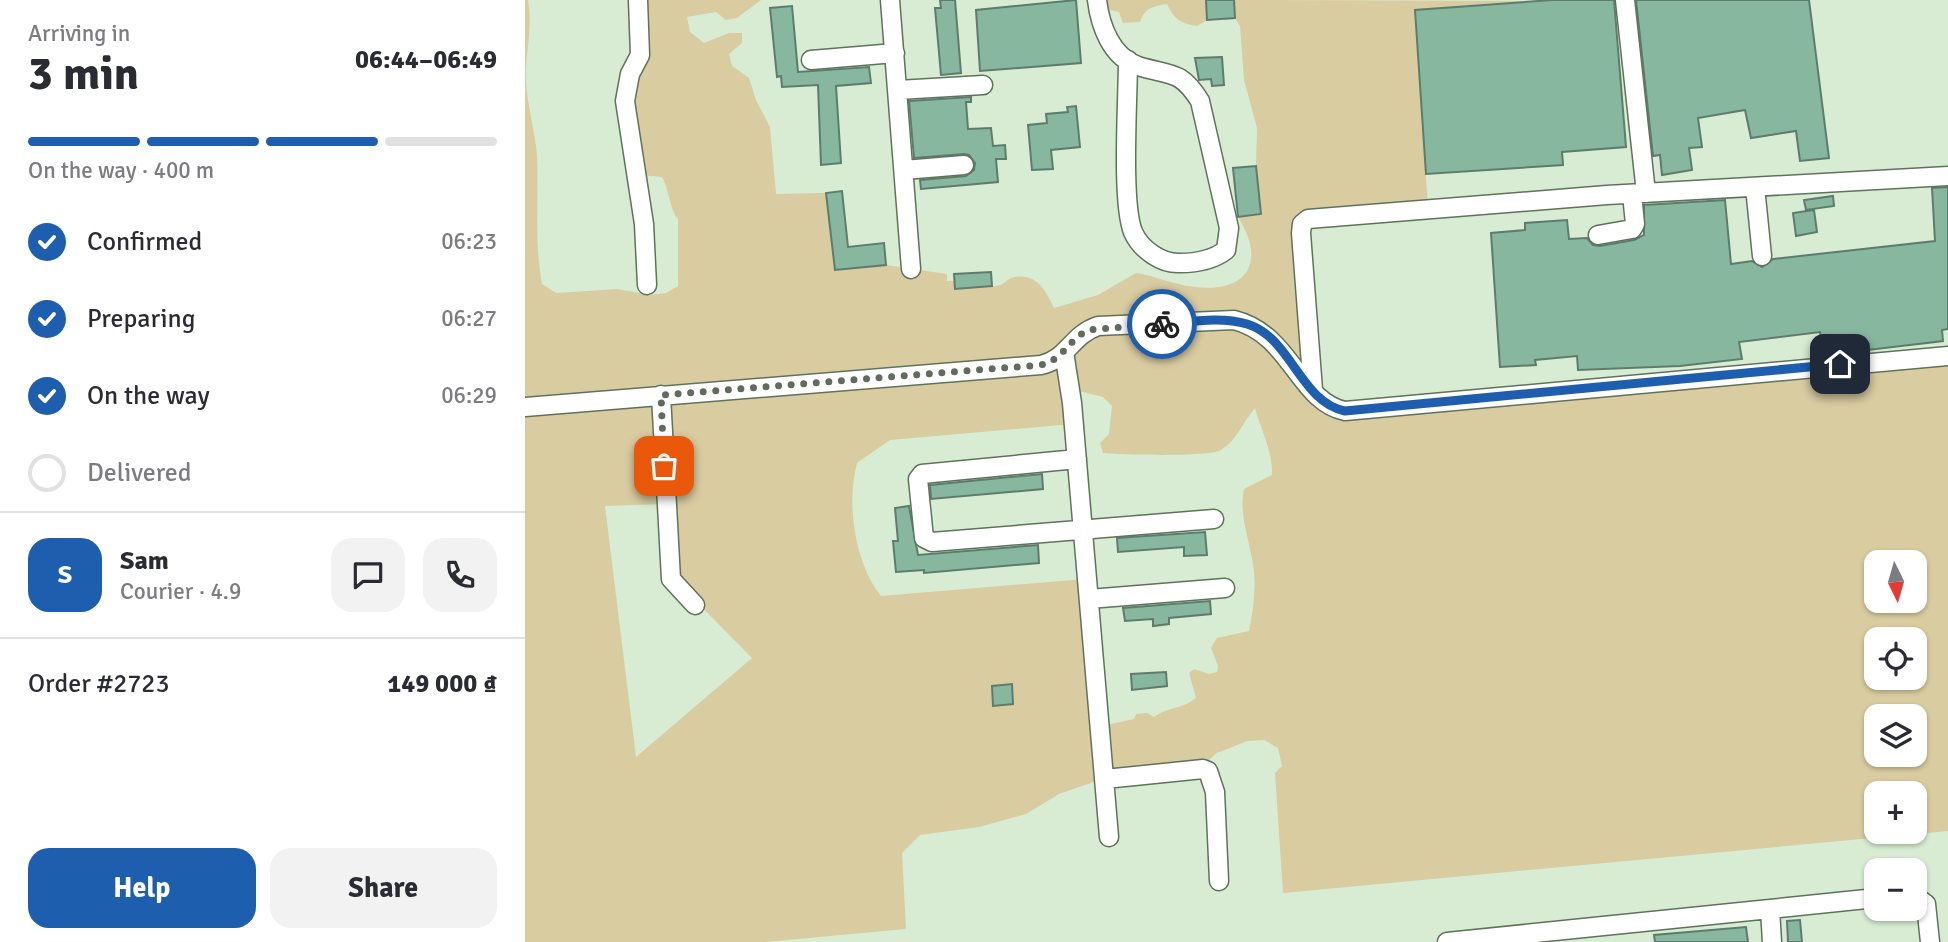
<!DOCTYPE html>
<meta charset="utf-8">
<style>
body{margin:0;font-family:Signika,sans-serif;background:#f2f2f3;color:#2b2b33;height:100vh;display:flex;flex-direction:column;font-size:26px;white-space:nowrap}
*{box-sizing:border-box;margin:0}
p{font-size:23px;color:#7c7c81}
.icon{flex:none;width:38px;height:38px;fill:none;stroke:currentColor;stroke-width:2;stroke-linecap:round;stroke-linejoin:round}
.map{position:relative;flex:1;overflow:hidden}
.panel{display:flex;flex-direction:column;background:#fff;width:525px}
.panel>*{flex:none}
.needle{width:46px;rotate:175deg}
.fabs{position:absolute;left:1339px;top:550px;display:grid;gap:14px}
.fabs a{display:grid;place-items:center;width:63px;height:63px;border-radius:14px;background:#fff;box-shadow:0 2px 5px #0004;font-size:35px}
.pin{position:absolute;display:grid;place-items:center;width:60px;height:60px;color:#fff;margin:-30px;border-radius:14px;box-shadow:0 4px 10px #0006}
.courier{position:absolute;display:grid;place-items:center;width:70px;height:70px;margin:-35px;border:5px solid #1e5eaf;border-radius:50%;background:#fff;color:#222;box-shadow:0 2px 9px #0007}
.headline em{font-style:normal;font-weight:800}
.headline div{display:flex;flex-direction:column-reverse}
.headline{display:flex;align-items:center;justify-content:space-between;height:119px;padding:0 28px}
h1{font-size:46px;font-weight:800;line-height:52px}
.bar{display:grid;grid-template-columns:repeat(4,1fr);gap:10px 7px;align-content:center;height:84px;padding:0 28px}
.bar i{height:9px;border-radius:5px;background:#e1e1e2}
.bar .current{background:#1e5eaf}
.bar p{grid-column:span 4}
.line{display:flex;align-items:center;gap:18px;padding:0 28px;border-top:2px solid #e1e1e2}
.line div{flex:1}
.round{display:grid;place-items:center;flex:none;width:74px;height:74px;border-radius:21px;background:#f2f2f3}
ol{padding:0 28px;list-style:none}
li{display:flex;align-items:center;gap:21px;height:77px}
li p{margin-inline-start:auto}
li .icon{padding:7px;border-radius:50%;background:#1e5eaf;color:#fff;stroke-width:4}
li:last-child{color:#7c7c81}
li i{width:38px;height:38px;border:4px solid #e1e1e2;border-radius:50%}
.button{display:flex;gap:14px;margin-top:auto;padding:14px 28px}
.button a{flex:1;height:80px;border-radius:21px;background:#1e5eaf;color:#fff;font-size:28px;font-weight:800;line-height:80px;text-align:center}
.button a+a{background:#f2f2f3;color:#2b2b33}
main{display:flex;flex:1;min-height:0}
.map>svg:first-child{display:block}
</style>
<main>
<section class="panel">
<div class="headline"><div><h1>3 min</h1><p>Arriving in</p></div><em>06:44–06:49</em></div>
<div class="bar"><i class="current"></i><i class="current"></i><i class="current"></i><i></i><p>On the way · 400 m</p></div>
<ol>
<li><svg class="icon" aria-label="check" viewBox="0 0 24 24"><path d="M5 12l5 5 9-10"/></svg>Confirmed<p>06:23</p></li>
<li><svg class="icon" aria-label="check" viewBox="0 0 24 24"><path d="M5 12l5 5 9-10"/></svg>Preparing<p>06:27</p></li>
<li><svg class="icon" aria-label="check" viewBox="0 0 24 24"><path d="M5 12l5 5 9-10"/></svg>On the way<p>06:29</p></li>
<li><i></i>Delivered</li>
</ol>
<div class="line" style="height:126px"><b class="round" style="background:#1e5eaf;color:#fff">S</b><div><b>Sam</b><p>Courier · 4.9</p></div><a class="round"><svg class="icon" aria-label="chat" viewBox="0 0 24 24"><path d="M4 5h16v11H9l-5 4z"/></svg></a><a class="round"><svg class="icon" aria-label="phone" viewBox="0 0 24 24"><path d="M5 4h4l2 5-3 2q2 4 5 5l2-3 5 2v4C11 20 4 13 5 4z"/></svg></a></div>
<div class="line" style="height:91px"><div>Order #2723</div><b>149 000 ₫</b></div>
<div class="button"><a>Help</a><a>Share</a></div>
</section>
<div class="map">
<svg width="1423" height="942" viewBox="0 0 1423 942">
<rect width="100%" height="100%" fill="#d7ecd2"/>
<path fill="#d9cca1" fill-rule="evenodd" d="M0 0H3C8 28 0 54 1 81 2 105 10 130 12 155 14 199 9 241 17 284L31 293 92 289 125 295 141 293 153 286V219C145 210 144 189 137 177L115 175 103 109 115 0H236L212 18 201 20 191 12 162 17 165 32 179 43 204 33H217V43L204 54 207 66 224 78 231 100 245 127 251 194 301 193 310 269 361 265 422 274V281H430L431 289C444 288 462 289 475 285 478 284 481 281 484 279 509 269 521 290 529 308L573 295 611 273C626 275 639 281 654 284 709 298 748 273 713 217L736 214 731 166 732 128 719 80 715 26 710 18 709 0 1027 1 890 10 903 207 782 217 784 382 727 322 572 324 532 357 0 404Z
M575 0H681L682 20 672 26C656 24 649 19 642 4 628 6 620 8 615 22L598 23 594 12 576 8Z
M725 327 804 410 1423 358V831L758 893 750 773 757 766 753 748 739 740 722 741 692 753 677 766 582 776 577 726 609 719 611 714 622 713 629 717C642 707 658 709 671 698L664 673 669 669 684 674 692 672 693 666 686 648 692 638 724 631C729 607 732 583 727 559 723 535 714 514 719 489L747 475C748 452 736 430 730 408 718 422 712 440 696 450 687 457 594 455 578 453L575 443 584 434 587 406 578 397 554 391 542 354 564 332ZM1351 562H1390V600H1351ZM1351 639H1390V677H1351ZM1351 716H1390V754H1351ZM1351 793H1390V831H1351Z
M535 361 547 424 365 440 332 463C321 503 330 564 356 596L560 579 577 779 534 794 501 814 454 827 395 835 377 853 381 929 240 942H0V410L133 398 138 504 80 506 111 757 227 658 152 582 139 398Z"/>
<path fill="#88b7a0" stroke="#5e7c6d" stroke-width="2" d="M415 0H430L436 73 416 75 410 8H416Z
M551 0 556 63 455 71 451 10Z
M681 0H709L710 18 682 20Z
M1027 0H1089L1101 147 1037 152 1038 165 901 174 890 10Z
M1111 0H1284L1304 158 1275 161 1271 131 1226 138 1220 110 1173 118 1177 147 1164 148 1167 170 1137 175 1135 155 1128 156Z
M267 6 273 72 344 67 346 83 311 86 316 163 296 165 293 85 257 87 256 76 252 77 245 8Z
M697 57 699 85 687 86 686 79 674 80 670 58Z
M446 97V102H441L443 129 466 128 468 146 480 145 481 159H471L473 182 396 189 395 180 441 176 449 170 450 163 444 155 439 154 389 158 384 101Z
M551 106 555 147 526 150 528 169 507 170 503 125 522 123 521 114 543 112 542 107Z
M731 166 736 214 713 217 708 168Z
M1423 187V329L1417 330 1418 341 1326 352 1324 343 1297 346 1295 332 1214 342 1217 359 1155 366 1053 370 1052 356 1010 360 1011 365 975 367 966 233 1000 230V223L1042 220 1044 239 1062 238 1068 245 1075 246 1109 240 1119 235V205L1200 200 1206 264 1227 261 1237 267 1248 259 1410 241 1407 188Z
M317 191 323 247 359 243 361 265 310 270 301 193Z
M1308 196 1309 206 1281 210 1279 200Z
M1289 210 1292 232 1271 236 1268 213Z
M466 272 467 286 430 289 429 274Z
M517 474 518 489 406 499 405 485Z
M384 506 393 555 513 545 514 563 399 573V570L371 572 368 541H373L370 508Z
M680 532 682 555 659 556V547L593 552 592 538Z
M685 601 686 614 644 618V624L628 626V619L600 621 598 608Z
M641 672 642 686 607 690 606 674Z
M487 684 488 704 468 706 467 686Z
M1275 920 1277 942H1263L1262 921Z
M1221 927 1223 942H1130L1129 935Z"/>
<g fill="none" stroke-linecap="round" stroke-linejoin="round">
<g stroke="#5f725b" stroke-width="21">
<path id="minor" d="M113 0 115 55 105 74 100 101 119 224 122 285
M365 0 386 269
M572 0C575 25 586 57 613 66 645 76 655 69 675 101L704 228 701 250C688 260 671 263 655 263 637 264 616 250 608 232 596 202 603 98 603 60
M1100 0 1121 193
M286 60 370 53
M373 90 458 85
M379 170 439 165
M1230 187 1237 256
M1073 235 1107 229 1110 224 1107 194
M539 352 547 403 584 837
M788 390 776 233 777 224 783 219 1082 195 1423 176
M136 395 146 579 170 605
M0 407 516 365C543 359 546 335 573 326L709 320C766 334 774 402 820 411L1423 356
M552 459 397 474 393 479 399 538 407 542 689 519
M564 599 700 588
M580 779 678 769 683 771 690 792 694 881
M1390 896 1401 904 1405 942
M1245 909 1351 898
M922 942 1245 909 1247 942"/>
</g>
<use href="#minor" stroke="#fff" stroke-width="18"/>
</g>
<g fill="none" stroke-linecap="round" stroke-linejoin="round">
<path stroke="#606d5e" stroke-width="7" stroke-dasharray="0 12.6" d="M139 466 136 395 516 365C539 359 543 340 563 330L637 324"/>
<path stroke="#1e5eaf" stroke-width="9" d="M637 324C664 322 696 316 722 324 766 337 775 402 820 411L1315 364"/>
</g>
</svg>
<div class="fabs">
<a><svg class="needle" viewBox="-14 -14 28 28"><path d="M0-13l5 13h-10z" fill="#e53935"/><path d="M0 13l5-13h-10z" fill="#7c7c81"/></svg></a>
<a><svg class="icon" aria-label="locate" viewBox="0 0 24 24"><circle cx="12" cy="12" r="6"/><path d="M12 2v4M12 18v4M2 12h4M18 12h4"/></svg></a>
<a><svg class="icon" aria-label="layers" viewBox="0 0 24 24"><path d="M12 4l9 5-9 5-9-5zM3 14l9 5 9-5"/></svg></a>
<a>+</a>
<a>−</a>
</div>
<div class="pin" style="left:139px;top:466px;background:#ea580c"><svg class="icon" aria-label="bag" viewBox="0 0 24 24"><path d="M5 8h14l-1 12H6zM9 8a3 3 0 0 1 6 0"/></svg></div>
<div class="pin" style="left:1315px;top:364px;background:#1f2937"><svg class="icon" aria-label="home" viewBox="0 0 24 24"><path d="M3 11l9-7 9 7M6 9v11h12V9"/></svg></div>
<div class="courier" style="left:637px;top:324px"><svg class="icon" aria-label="bike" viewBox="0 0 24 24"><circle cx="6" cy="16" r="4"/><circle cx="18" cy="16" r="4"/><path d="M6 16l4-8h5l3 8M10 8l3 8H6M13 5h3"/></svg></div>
</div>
</main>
